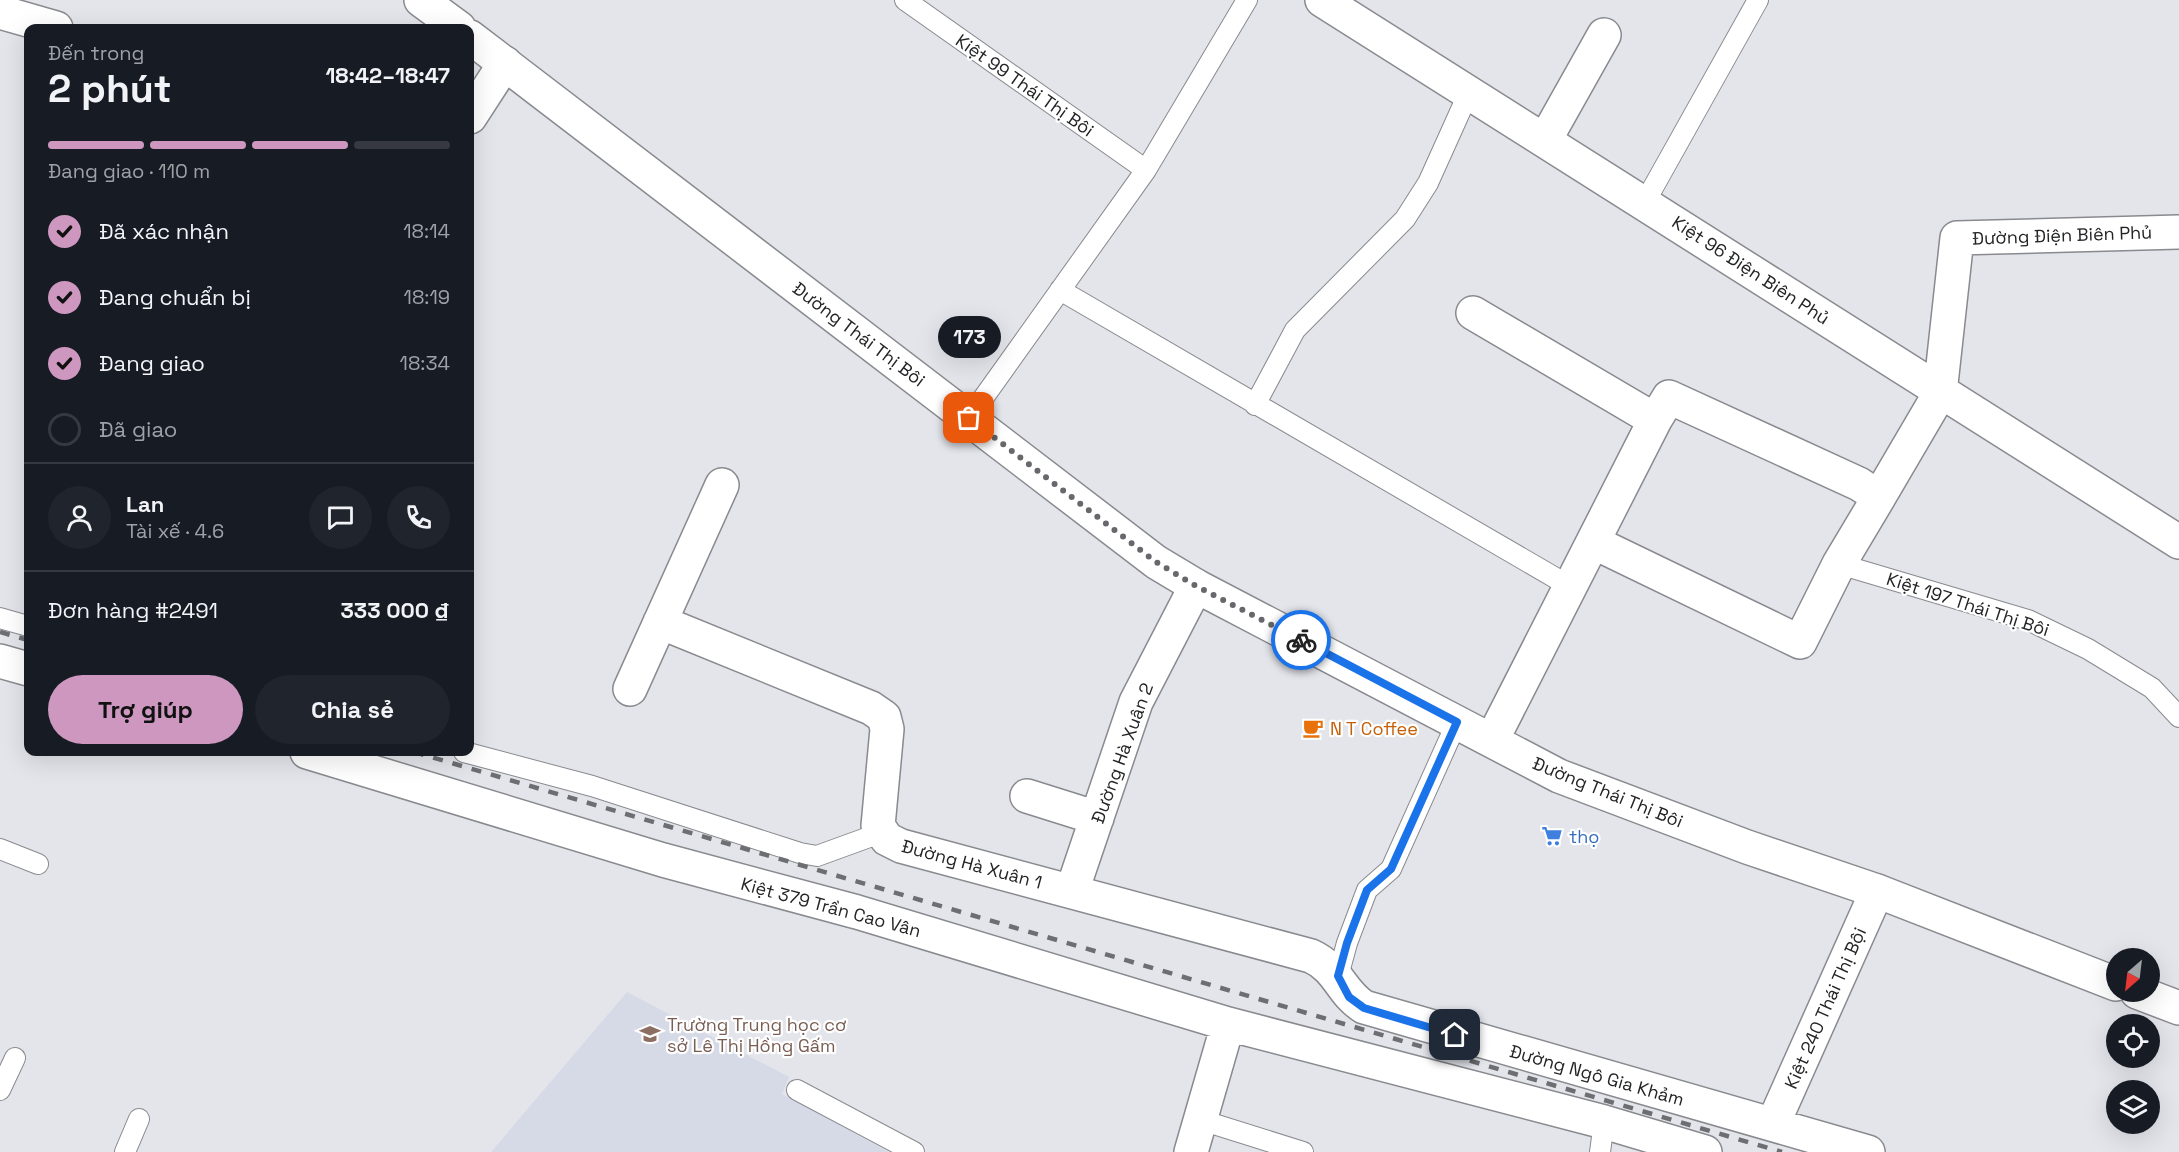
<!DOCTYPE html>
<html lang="vi">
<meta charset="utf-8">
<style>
body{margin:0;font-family:"Space Grotesk",sans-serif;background:#20242c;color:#f1f3f6;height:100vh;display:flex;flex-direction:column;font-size:22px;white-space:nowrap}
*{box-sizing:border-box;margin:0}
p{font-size:20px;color:#9ea1a6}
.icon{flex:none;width:33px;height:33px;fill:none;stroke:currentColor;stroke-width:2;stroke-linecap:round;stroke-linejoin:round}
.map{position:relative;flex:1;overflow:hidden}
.panel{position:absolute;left:24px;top:24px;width:450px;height:732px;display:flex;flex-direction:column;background:#171b24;border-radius:12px;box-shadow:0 6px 24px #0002}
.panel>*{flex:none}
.needle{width:39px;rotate:208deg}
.buttons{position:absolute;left:2106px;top:948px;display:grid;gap:12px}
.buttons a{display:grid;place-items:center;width:54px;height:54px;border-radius:50%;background:#171b24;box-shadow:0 6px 24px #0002;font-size:30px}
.pin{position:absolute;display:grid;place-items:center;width:51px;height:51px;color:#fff;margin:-26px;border-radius:12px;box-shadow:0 3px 9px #0006}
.courier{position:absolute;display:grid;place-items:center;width:60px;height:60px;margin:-30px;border:4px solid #1a73e8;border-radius:50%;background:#fff;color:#222;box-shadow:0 2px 8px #0007}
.bubble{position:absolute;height:42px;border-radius:21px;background:#171b24;box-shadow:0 6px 24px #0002;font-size:20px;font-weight:700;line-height:42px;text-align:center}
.overview em{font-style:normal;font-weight:700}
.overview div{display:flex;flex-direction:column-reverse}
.overview{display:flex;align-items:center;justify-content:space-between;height:102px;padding:0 24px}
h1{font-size:39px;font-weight:700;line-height:45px}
.bar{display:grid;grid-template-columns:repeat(4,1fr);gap:9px 6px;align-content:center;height:72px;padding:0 24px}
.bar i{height:8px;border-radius:4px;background:#363941}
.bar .active{background:#cd97bf}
.bar p{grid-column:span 4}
.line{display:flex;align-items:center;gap:15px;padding:0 24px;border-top:2px solid #363941}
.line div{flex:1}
.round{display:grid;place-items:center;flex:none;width:63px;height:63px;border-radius:32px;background:#20242c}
ol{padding:0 24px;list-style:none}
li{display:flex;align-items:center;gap:18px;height:66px}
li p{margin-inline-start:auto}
li .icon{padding:6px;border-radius:50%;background:#cd97bf;color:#111;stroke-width:4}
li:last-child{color:#9ea1a6}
li i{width:33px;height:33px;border:3px solid #363941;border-radius:50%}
.action{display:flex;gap:12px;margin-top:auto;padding:12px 24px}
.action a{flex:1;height:69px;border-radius:36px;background:#cd97bf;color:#111;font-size:24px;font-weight:700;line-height:69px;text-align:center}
.action a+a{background:#20242c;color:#f1f3f6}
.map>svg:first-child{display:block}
</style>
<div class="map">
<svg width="2179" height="1152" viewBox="0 0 2179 1152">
<rect width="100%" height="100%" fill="#e3e5eb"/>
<path fill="#d6dae7" d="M627 992 789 1077 782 1094 889 1152H491Z"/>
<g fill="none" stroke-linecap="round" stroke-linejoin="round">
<g stroke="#898a8f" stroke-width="22">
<path id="service" d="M905 0 1146 170
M1645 202 1758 0
M1060 290 1571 587
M1255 405 1295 330 1405 219 1428 183 1469 92
M969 418 1146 170 1247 0
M1839 564 2028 620 2088 649 2152 688 2179 717
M0 618 28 626
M464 752 592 786 800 853 817 856 883 832
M0 849 38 864
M1338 976 1347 943 1367 890 1391 869 1457 722
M0 1090 15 1058
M797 1090 914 1152
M1201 1120 1303 1152
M125 1152 139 1119
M1600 1152 1604 1122"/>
</g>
<g stroke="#898a8f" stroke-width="36">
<path id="minor" d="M1322 0C1609 179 1892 363 2179 542
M0 12 56 28
M470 117 505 63
M1545 140 1604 35
M1473 313 1655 420 1669 397 1859 484 1879 497 1940 393 1957 238 2179 232
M1593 542 1800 642 1839 564 1879 497
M660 622 871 708 884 717 887 729 878 826 887 839 901 846 1311 956C1339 969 1340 992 1364 1007L1868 1152
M0 661 28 669
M630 689 722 485
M1492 740 1655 420
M307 752 663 860 857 912 1228 1024 1604 1122 1705 1152
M1027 796 1097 818
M1072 891 1136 702 1196 586
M1773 1124 1877 891
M1191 1152 1228 1024"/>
</g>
<g stroke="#898a8f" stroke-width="36">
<path id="tertiary" d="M421 0 459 28
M470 37 1156 562 1196 586 1559 776 1747 847 1877 891 2116 984
M2137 992 2179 1008"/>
</g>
<use href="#service" stroke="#fff" stroke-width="20"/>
<use href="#minor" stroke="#fff" stroke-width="33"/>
<use href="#tertiary" stroke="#fff" stroke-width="33"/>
<path stroke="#6c6e71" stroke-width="4.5" stroke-dasharray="10 10" stroke-linecap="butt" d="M0 632 28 640
M414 752 1782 1152"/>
</g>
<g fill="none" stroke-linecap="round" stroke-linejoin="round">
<path stroke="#66686b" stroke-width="6" stroke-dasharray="0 10.8" d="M969 418 1156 562 1196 586 1301 640"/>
<path stroke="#1a73e8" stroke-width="8" d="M1301 640 1457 722 1391 869 1367 890 1347 943 1338 976 1349 997 1364 1008 1455 1035"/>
</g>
<defs>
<g id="cafe-bare" transform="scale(1.62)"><path d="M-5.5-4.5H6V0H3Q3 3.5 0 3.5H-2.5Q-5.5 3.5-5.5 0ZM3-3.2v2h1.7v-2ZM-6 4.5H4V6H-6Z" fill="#e8710a" stroke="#fff" stroke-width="2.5" paint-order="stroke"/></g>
<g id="supermarket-bare" transform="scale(1.62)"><path d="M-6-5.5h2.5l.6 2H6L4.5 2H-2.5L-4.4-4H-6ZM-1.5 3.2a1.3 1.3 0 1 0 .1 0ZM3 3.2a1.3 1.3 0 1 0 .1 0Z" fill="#3f7fe0" stroke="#fff" stroke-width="2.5" paint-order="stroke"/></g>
<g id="school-bare" transform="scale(1.62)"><path d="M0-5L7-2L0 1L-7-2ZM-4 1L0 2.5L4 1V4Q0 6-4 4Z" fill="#8d6e63" stroke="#fff" stroke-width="2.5" paint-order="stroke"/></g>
</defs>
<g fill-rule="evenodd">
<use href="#cafe-bare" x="1313" y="728"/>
<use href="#supermarket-bare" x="1552" y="836"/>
<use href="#school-bare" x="650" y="1034"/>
</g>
<g text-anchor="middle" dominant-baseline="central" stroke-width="4.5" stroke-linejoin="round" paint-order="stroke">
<g font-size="18" fill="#232426" stroke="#fff">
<text transform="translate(1025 85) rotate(35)">Kiệt 99 Thái Thị Bôi</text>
<text transform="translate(2062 235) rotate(-2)">Đường Điện Biên Phủ</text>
<text transform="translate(1751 270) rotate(33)">Kiệt 96 Điện Biên Phủ</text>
<text transform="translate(859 334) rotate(37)">Đường Thái Thị Bôi</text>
<text transform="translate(1968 604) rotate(18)">Kiệt 197 Thái Thị Bôi</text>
<text transform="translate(1122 753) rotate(-70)">Đường Hà Xuân 2</text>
<text transform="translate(1608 792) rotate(22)">Đường Thái Thị Bôi</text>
<text transform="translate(972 864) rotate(15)">Đường Hà Xuân 1</text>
<text transform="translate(831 907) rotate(15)">Kiệt 379 Trần Cao Vân</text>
<text transform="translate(1825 1008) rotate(-66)">Kiệt 240 Thái Thị Bội</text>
<text transform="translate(1597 1075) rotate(16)">Đường Ngô Gia Khảm</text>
</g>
<g font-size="18" fill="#c56008" stroke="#fff" text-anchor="start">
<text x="1330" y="728">N T Coffee</text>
</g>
<g font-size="18" fill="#366cbe" stroke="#fff" text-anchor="start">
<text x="1569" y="836">thọ</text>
</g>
<g font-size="18" fill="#785e54" stroke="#fff" text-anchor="start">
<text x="667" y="1024">Trường Trung học cơ<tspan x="667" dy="21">sở Lê Thị Hồng Gấm</tspan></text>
</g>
</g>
</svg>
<div class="buttons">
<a><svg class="needle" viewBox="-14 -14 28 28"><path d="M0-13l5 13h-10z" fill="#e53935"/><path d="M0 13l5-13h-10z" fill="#9ea1a6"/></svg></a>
<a><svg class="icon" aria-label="locate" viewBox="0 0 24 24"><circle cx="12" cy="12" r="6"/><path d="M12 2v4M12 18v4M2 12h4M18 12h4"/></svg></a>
<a><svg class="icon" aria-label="layers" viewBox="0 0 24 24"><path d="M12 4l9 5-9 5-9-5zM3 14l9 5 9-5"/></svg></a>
</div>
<div class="pin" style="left:969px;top:418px;background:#ea580c"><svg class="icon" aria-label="bag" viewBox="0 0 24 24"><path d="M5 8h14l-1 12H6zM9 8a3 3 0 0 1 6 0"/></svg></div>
<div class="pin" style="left:1455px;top:1035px;background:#1f2937"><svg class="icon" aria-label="home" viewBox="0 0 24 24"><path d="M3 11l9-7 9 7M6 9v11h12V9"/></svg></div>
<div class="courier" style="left:1301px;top:640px"><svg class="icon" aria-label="bike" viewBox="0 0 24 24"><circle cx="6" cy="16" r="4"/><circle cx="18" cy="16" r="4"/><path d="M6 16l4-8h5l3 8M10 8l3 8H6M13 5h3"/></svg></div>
<div class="bubble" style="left:938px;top:316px;width:63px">173</div>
<section class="panel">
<div class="overview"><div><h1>2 phút</h1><p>Đến trong</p></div><em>18:42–18:47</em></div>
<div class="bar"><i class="active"></i><i class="active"></i><i class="active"></i><i></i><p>Đang giao · 110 m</p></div>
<ol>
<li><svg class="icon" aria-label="check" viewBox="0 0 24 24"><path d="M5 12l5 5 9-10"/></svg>Đã xác nhận<p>18:14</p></li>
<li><svg class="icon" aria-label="check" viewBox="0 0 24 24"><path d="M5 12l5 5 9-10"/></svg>Đang chuẩn bị<p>18:19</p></li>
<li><svg class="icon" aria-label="check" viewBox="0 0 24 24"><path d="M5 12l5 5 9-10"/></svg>Đang giao<p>18:34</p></li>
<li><i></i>Đã giao</li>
</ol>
<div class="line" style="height:108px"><a class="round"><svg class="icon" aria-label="person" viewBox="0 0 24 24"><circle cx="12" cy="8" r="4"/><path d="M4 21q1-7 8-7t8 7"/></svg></a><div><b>Lan</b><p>Tài xế · 4.6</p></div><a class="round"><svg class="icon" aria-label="chat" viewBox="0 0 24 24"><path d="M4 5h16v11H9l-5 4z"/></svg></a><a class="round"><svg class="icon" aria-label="phone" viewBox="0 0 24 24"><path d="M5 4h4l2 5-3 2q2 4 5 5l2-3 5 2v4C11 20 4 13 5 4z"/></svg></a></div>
<div class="line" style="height:78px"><div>Đơn hàng #2491</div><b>333 000 ₫</b></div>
<div class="action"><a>Trợ giúp</a><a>Chia sẻ</a></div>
</section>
</div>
